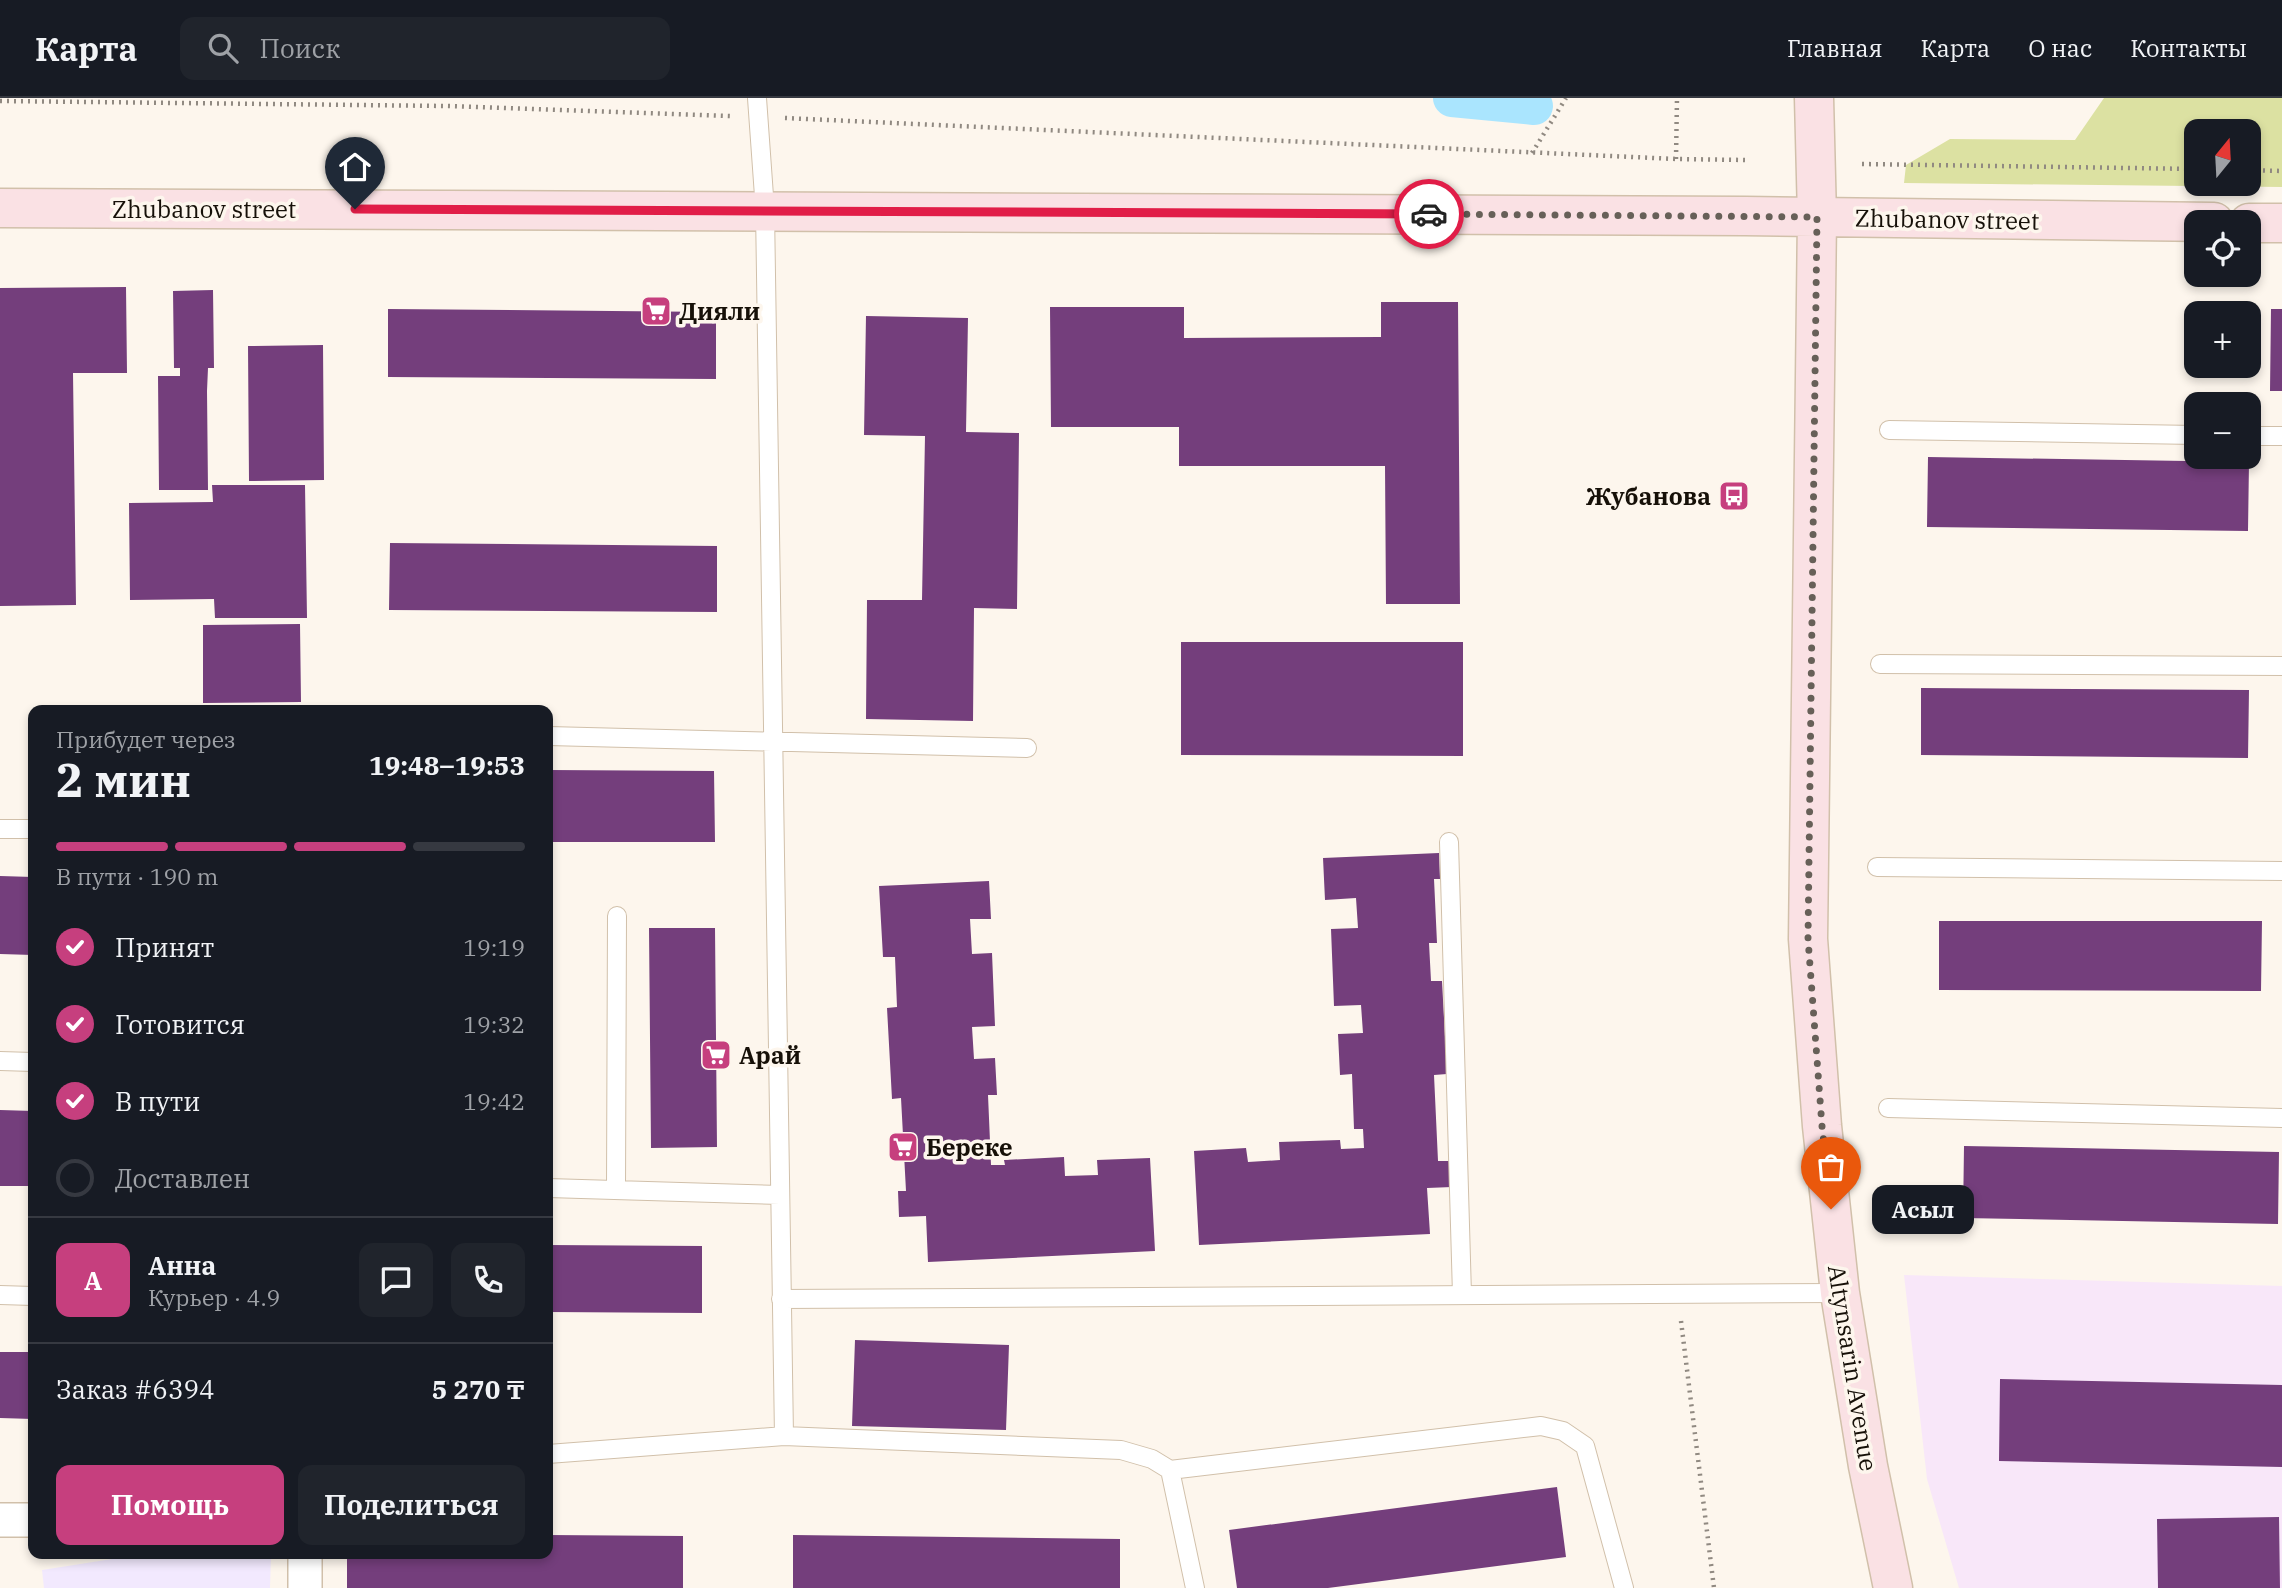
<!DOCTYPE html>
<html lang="ru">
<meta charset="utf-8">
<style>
body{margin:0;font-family:"IBM Plex Serif",serif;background:#20242c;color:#f1f3f6;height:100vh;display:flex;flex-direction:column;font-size:26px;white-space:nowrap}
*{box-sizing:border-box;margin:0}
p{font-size:23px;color:#9ea1a6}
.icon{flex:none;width:38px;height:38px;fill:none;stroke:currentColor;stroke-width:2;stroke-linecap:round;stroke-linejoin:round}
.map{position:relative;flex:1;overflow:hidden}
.drawer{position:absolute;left:28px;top:607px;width:525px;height:854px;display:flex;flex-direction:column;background:#171b24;border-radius:14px;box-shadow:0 4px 10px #0003}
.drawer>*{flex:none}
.needle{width:46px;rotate:18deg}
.tools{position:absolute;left:2184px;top:21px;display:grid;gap:14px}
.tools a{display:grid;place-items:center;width:77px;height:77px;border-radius:14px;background:#171b24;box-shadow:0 4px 10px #0003;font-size:35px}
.pin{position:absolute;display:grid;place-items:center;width:60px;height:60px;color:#fff;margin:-72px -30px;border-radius:50% 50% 50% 0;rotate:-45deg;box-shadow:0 0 7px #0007}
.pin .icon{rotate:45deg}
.courier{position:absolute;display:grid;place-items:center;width:70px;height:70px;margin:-35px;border:5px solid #e11d48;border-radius:50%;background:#fff;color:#222;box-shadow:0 2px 9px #0007}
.bubble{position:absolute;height:49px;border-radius:14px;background:#171b24;box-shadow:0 4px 10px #0003;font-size:23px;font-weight:700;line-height:49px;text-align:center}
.summary em{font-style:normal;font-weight:700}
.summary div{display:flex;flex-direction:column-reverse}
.summary{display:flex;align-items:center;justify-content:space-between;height:119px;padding:0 28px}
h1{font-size:46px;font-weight:700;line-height:52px}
.bar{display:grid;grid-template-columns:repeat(4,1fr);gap:10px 7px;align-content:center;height:84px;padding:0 28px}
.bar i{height:9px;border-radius:5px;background:#363941}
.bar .on{background:#c63f7e}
.bar p{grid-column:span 4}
.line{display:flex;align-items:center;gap:18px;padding:0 28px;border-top:2px solid #363941}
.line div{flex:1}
.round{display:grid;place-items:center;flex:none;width:74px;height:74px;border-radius:14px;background:#20242c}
ol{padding:0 28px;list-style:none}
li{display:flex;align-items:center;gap:21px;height:77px}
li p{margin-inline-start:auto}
li .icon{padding:7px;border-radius:50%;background:#c63f7e;color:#fff;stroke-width:4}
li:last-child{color:#9ea1a6}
li i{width:38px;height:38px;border:4px solid #363941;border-radius:50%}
.primary-button{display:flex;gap:14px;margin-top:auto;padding:14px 28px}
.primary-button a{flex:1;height:80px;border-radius:14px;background:#c63f7e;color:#fff;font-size:28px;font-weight:700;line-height:80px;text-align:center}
.primary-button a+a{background:#20242c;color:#f1f3f6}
header{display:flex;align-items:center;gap:42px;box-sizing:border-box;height:98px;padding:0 35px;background:#171b24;border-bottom:2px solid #363941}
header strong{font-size:33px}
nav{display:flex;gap:38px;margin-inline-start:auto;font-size:24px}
.search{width:490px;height:63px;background:#20242c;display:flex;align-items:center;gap:18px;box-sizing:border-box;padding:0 24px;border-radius:14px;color:#9ea1a6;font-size:26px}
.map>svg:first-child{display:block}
</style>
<header>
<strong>Карта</strong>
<div class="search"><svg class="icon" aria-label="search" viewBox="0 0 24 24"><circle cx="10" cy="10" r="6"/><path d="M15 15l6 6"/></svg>Поиск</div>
<nav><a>Главная</a><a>Карта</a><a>О нас</a><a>Контакты</a></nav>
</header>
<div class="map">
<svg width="2282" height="1490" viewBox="0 0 2282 1490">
<rect width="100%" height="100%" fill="#fdf6ed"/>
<path fill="#f2e9fe" d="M144 1456H271L270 1490H44L42 1472Z"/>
<path fill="#f8e7f9" d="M1904 1177 2282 1188V1490H1959L1927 1381Z"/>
<path fill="#dce1a2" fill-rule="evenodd" d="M2104 0H2282V89L1904 85 1906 67 1950 41 2075 42ZM2196 33H2249V86H2196Z"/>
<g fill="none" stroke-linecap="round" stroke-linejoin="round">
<path stroke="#aae5fe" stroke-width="38" d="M1452 0 1534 8"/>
</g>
<path fill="#743e7c" d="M126 189 127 275H73L76 507 0 508V190Z
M213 192 214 270H208L207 293 208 392H159L158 278H180V270H174L173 193Z
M1381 204H1458L1460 506H1386L1385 368H1179V329H1051L1050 209H1184V240L1381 239Z
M388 211 716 214V281L388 279Z
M2271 211H2282V293H2270Z
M866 218 968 220 966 334 1019 335 1017 511 974 510 973 623 866 621 867 502H922L925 338 864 337Z
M323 247 324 382 249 383 248 248Z
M1928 359 2249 364 2248 433 1927 429Z
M212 387H305L307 520H215L214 501 130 502 129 405 213 404Z
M390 445 717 448V514L389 512Z
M300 526 301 604 203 605V527Z
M1181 544H1463V658L1181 657Z
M1921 590 2249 592 2248 660 1921 657Z
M548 672 714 673 715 744H548Z
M1439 755 1440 781H1434L1437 845H1429L1431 883H1442L1447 976 1434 977 1438 1063H1451L1452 1089 1427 1090 1430 1136 1199 1147 1194 1053 1246 1050 1248 1064 1280 1062 1279 1044 1340 1042 1341 1051 1364 1050 1363 1031H1354L1352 976 1340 977 1338 936 1363 935 1361 907 1334 908 1331 831 1358 830 1356 800 1325 802 1323 760Z
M0 778 33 779V857L0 856Z
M989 783 991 821H970L972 856 992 855 995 928 972 929 974 961 995 960 997 997H988L991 1067H1005L1004 1062 1064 1059 1065 1078 1098 1077 1097 1062 1150 1060 1155 1153 928 1164 926 1118 899 1119 898 1093H906L901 1000 892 1001 887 910 897 909 895 859H883L879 788Z
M1939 823H2262L2261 893 1939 892Z
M649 830H715L717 1049 651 1050Z
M0 1012 33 1013V1088H0Z
M1964 1048 2279 1054 2278 1126 1963 1120Z
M548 1147 702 1148V1215L548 1214Z
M855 1242 1009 1247 1006 1332 852 1328Z
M0 1254H33V1321L0 1320Z
M2000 1281 2282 1287V1369L1999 1363Z
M1557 1389 1566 1459 1328 1490H1237L1229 1432Z
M2279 1419 2280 1490H2158L2157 1421Z
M548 1437 683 1438V1490H347V1456H548Z
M793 1437 1120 1441V1490H793Z"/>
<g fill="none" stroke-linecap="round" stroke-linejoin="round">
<g stroke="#d1c0aa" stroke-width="20">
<path id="lane" d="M757 0 765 112 784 1338
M1889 332 2196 337
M2249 338H2282
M1880 566 2282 568
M548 638 1027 650
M0 731H33
M1449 744 1462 1197
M1877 769 2282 773
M0 963 33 964
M1888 1010 2282 1020
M548 1090 780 1097
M616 1092 617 818
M0 1197 33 1198
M781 1201 1840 1195
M548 1356 784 1338 1121 1352 1152 1361 1170 1372 1195 1490
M1170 1372 1541 1328 1563 1333 1585 1348 1624 1490"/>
</g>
<g stroke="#d1c0aa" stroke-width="36">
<path id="street" d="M0 1422H33
M305 1456V1490"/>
</g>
<g stroke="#d1c0aa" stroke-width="41">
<path id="secondary" d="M1814 0 1817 119 1808 841 1822 1028 1840 1195 1868 1368 1893 1490
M0 110 1745 118 2214 124
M2249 125H2282"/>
</g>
<path stroke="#908981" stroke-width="4.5" stroke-dasharray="2 5" stroke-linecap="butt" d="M0 3 447 8 730 18
M785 20 1676 61 1745 62
M1532 55 1566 0
M1676 61 1677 0
M1862 66 2196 71
M2249 72 2282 73
M1681 1223 1714 1490"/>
<use href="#lane" stroke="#fff" stroke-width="18"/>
<use href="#street" stroke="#fff" stroke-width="33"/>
<use href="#secondary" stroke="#fae1e4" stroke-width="38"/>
</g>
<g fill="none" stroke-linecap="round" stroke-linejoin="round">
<path stroke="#676058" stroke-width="7" stroke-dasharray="0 12.6" d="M1429 116 1817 119 1808 841 1822 1028 1831 1111"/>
<path stroke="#e11d48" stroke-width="9" d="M355 111 1429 116"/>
</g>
<defs>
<g id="supermarket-square" transform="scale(1.575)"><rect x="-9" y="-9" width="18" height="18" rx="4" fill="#c63f7e" stroke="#fdf6ed"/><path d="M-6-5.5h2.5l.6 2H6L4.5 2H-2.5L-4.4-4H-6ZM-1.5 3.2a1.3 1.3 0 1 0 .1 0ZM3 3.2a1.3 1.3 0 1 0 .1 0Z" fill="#fff"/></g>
<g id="bus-square" transform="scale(1.575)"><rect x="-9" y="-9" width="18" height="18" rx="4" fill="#c63f7e" stroke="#fdf6ed"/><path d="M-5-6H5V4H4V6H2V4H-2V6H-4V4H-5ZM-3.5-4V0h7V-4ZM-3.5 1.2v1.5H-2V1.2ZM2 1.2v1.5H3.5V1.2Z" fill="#fff"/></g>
</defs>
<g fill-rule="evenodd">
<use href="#supermarket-square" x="656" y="213"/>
<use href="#bus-square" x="1734" y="398"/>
<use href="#supermarket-square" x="716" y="957"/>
<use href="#supermarket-square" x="903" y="1049"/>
</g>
<g text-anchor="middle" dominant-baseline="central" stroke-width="7" stroke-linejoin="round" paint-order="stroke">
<g font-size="24" fill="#161008" stroke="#fdf6ed">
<text x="204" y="111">Zhubanov street</text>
<text transform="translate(1947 121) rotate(1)">Zhubanov street</text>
<text transform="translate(1853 1270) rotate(81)">Altynsarin Avenue</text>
</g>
<g font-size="24" font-weight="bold" fill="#161008" stroke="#fdf6ed" text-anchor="start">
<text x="679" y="213">Дияли</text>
<text x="1711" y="398" text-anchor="end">Жубанова</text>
<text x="739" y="957">Арай</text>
<text x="926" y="1049">Береке</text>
</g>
</g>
</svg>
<div class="tools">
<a><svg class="needle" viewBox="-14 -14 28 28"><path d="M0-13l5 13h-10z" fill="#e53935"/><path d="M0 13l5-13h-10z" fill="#9ea1a6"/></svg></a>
<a><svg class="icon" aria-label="locate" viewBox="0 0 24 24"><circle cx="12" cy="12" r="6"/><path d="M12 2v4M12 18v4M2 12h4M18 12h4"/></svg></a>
<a>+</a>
<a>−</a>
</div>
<div class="pin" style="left:1831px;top:1111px;background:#ea580c"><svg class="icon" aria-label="bag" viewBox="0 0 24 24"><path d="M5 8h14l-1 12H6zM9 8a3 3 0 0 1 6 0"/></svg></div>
<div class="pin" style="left:355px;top:111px;background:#1f2937"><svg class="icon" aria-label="home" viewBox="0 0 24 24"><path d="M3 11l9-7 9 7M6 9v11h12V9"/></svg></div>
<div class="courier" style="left:1429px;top:116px"><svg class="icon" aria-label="car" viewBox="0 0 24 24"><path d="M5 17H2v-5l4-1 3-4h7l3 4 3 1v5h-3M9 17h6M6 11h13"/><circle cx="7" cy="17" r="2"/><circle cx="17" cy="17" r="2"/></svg></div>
<div class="bubble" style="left:1872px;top:1087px;width:102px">Асыл</div>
<section class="drawer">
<div class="summary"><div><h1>2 мин</h1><p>Прибудет через</p></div><em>19:48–19:53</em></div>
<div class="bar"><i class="on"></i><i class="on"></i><i class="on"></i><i></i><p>В пути · 190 m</p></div>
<ol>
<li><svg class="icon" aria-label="check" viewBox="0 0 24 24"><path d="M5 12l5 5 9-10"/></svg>Принят<p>19:19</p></li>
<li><svg class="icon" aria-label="check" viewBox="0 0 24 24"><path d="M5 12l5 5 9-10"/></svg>Готовится<p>19:32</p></li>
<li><svg class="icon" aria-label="check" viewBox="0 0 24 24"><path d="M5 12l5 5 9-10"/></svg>В пути<p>19:42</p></li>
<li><i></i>Доставлен</li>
</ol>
<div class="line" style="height:126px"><b class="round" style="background:#c63f7e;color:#fff">А</b><div><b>Анна</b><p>Курьер · 4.9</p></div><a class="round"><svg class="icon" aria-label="chat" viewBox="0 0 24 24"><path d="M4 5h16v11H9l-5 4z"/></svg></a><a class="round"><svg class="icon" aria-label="phone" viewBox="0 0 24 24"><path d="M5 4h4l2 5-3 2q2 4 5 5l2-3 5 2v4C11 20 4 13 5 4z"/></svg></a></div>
<div class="line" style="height:91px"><div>Заказ #6394</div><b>5 270 ₸</b></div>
<div class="primary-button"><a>Помощь</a><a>Поделиться</a></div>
</section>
</div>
